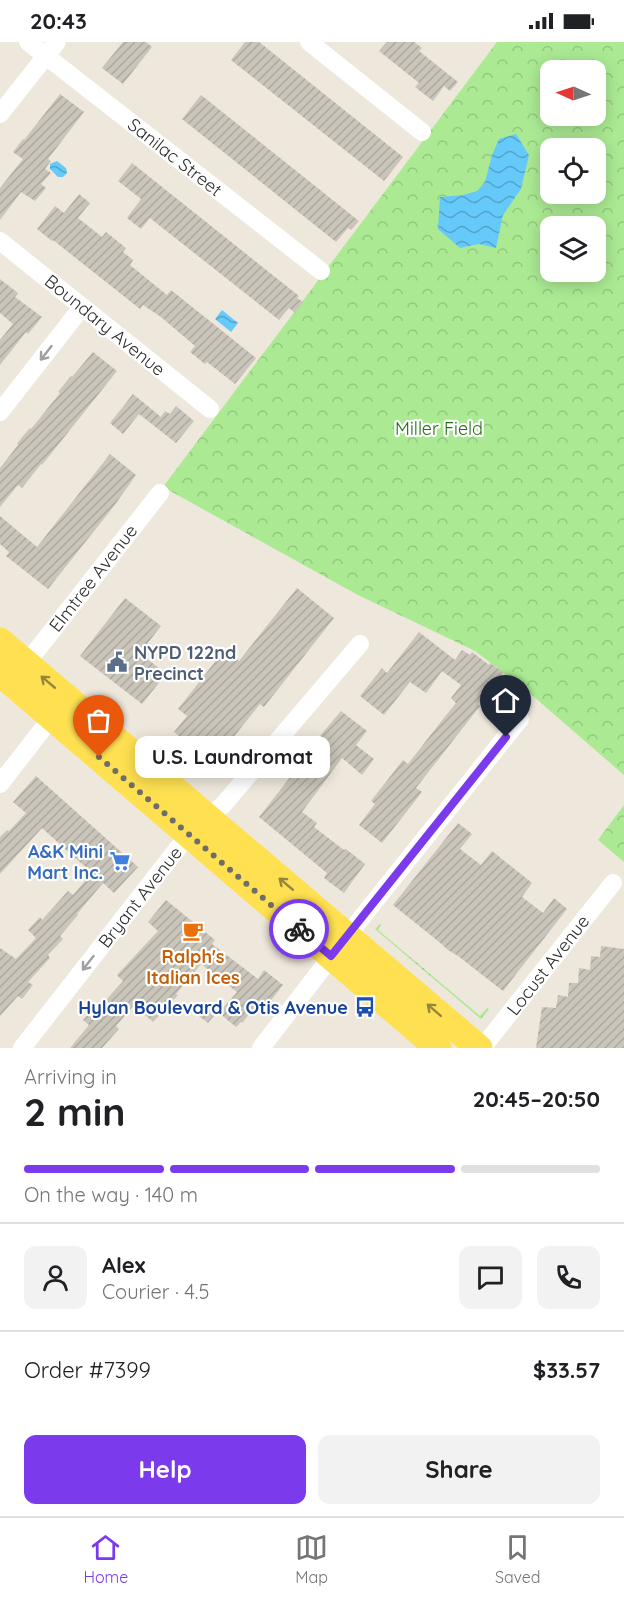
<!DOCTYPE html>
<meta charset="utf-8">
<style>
body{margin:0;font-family:Quicksand,sans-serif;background:#f2f2f2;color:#202124;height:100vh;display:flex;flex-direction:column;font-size:22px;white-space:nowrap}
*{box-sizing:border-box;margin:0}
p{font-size:20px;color:#757577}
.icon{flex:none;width:33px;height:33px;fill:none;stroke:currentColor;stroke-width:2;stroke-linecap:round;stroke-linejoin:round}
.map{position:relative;height:1006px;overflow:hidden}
.sheet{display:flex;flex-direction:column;background:#fff;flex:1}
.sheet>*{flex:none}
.needle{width:39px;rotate:273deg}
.tools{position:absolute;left:540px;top:18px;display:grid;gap:12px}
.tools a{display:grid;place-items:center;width:66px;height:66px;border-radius:12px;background:#fff;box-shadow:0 3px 15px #0003;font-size:30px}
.pin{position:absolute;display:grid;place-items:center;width:51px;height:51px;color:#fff;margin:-62px -26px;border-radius:50% 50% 50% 0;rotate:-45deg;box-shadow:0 0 6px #0007}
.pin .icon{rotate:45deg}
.courier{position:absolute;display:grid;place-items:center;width:60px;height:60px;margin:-30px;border:4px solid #7c3aed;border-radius:50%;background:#fff;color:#222;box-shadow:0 2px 8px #0007}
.bubble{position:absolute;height:42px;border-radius:12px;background:#fff;box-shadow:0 3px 15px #0003;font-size:20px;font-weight:800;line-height:42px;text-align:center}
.headline em{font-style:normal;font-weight:800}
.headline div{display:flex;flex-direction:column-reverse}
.headline{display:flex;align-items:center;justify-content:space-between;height:102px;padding:0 24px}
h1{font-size:39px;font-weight:800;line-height:45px}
.bar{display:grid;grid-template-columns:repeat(4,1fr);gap:9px 6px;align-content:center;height:72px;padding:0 24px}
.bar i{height:8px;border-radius:4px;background:#e0e0e0}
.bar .active{background:#7c3aed}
.bar p{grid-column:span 4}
.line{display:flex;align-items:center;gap:15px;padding:0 24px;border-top:2px solid #e0e0e0}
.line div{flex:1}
.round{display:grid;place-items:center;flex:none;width:63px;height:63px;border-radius:12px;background:#f2f2f2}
.cta{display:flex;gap:12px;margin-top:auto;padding:12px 24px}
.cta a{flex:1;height:69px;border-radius:12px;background:#7c3aed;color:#fff;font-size:24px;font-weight:800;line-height:69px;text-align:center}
.cta a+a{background:#f2f2f2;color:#202124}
.status{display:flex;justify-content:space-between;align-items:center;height:42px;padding:0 30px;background:#fff;direction:ltr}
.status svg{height:16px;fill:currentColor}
.tab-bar{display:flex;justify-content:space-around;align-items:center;height:84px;border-top:2px solid #e0e0e0;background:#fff;font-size:16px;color:#757577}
.tab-bar a{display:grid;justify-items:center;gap:3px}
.tab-bar .active{color:#7c3aed}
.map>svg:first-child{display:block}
</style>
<div class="status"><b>20:43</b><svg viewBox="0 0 49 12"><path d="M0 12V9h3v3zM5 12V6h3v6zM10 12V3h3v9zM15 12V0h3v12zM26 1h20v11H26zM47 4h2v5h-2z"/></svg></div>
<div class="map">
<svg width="624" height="1006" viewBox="0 0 624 1006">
<defs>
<pattern id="grass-dots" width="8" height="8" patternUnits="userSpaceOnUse" patternTransform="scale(1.5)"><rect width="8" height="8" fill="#abea93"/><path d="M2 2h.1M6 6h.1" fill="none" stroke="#93c97f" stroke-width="1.8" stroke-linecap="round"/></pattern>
<pattern id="park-crowns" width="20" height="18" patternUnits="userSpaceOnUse" patternTransform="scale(1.5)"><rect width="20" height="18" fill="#abea93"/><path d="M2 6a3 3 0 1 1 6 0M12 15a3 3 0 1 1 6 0" fill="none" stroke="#93c97f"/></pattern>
<pattern id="water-waves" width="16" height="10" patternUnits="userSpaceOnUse" patternTransform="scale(1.5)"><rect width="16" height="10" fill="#65cafa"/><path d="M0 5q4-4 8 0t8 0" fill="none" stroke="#53a4cb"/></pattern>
<pattern id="building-hatch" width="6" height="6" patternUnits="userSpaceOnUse" patternTransform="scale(1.5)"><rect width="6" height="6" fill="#c9c5ba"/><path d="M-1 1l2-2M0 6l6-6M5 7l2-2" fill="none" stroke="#ada9a0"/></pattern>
</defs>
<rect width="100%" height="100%" fill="#eee7dc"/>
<path fill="url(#grass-dots)" d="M380 882 381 883 378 888 480 974 487 966 489 967 481 977 375 887Z"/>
<path fill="url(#park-crowns)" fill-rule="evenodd" d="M497 0H624V733L526 648 475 609 358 553 163 445ZM550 28H596V74H550ZM550 106H596V152H550ZM550 184H596V230H550Z
M624 763V820L598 798Z"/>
<path fill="url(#water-waves)" d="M516 92 529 113 521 147 503 173 496 206 479 202 460 206 438 187 440 155 463 153 477 149 485 140 492 113 499 97Z
M57 119 66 126 67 131 63 135H58L50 127V122Z
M222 268 238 281 231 290 215 277Z"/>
<path fill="url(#building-hatch)" d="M123 0H146L152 5 123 42 102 26Z
M245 0H259L403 115 384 139 231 18Z
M387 0H414L422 6 419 9 458 40 450 49 444 44 433 59 415 45 419 41 379 9Z
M60 52 84 70 48 117 51 119 45 127 51 131 41 142 46 146 35 159 21 150 0 178V146L23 117 13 110 23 97 24 98Z
M201 53 359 179 351 188 348 186 336 200 182 77Z
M132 121 299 254 297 256 303 260 295 271 289 266 279 278 150 176 141 187 127 176 141 157 118 139Z
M79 152 90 161 78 176 102 195 106 190 126 206 123 210 133 218 130 223 167 253 171 248 256 316 235 342 207 320 205 322 190 310 195 304 161 275 143 263 140 267 53 198 52 199 37 187 55 164 64 171Z
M0 237 18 251 15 255 42 275 28 292 26 290 0 323V298L13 282 0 271Z
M93 310 117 329 42 423 41 422 22 446 18 443 0 465V426L18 403 17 402 23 394 30 386 31 387 60 351 58 350 71 334 72 335Z
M133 352 161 375 165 369 170 372 176 364 194 379 176 401 139 372 123 392 110 381Z
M110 412 136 433 114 464 48 547 6 514 9 510 0 502V474L37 505Z
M297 546 334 576 264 665 260 662 228 702 221 696 205 715 174 690 187 674 178 667 225 607 239 619Z
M125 556 161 584 140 611 166 632 142 662 80 614Z
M419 590 455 618 462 608 470 613 472 610 489 623 490 621 503 630 478 662 480 664 416 746 422 750 382 801 359 783 375 762 371 759 403 718 408 722 443 677 456 661 451 656 461 643 442 629 426 651 410 640 384 673 360 654 382 626 387 631Z
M341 669 367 689 356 703 374 717 362 733 342 716 302 770 317 781 314 785 344 808 346 807 365 822 344 851 324 836 327 831 259 775 291 734 290 732 313 702Z
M36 734 138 825 114 851 103 841 77 872 78 873 60 894 63 897 48 913 50 916 28 940 33 943 22 957 18 954 0 974V906L16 917 36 896 28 888 40 875 42 878 68 849 73 853 92 831 42 786 0 832V795L7 788 9 789 26 771 13 760Z
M458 781 472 792 460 807 481 823 492 809 532 841 522 855 543 871 554 856 567 867 503 949 458 914 448 908 438 899 393 863Z
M166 858 215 898 212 902 258 937 264 928 283 943 262 970 256 964 242 981 241 980 236 985 219 971 237 950 201 922 176 952 178 953 153 980 134 963 116 984 119 987 102 1006H70L89 983 83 978 95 965 98 967 123 939 117 933 158 889 148 880Z
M601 904 624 907V1006H536L542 965 556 966 558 953 568 955 569 941H578L579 926 590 928 591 914 600 915Z
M205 959 218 969 208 981 195 971Z"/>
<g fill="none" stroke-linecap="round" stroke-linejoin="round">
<path stroke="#fff" stroke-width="18" d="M28 0 321 229
M309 0 422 90
M0 72 57 0
M0 199 210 367
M0 370 82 265
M26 622 160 451
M0 742 52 675
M22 1006 178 806 189 793 223 763 360 602
M261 1006 347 894 520 677
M482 1006 613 841"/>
<path stroke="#fee051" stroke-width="27" d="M0 599 479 1006
M0 631 438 1006"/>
</g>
<defs><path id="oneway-shaft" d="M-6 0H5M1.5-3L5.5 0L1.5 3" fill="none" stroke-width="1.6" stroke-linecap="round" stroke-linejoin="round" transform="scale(1.5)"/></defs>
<g stroke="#a0a0a0">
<use href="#oneway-shaft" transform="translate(46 311) rotate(128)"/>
<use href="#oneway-shaft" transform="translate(88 921) rotate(128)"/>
</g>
<g stroke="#94863e">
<use href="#oneway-shaft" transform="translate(48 640) rotate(-140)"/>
<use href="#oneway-shaft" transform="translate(286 842) rotate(-140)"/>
<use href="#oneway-shaft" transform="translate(434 968) rotate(-139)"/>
</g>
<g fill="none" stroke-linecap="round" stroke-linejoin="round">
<path stroke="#6f6d69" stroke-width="6" stroke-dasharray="0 10.8" d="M99 715 299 887"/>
<path stroke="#7c3aed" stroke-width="8" d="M299 887 331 914 506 695"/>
</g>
<defs>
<g id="civic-bare" transform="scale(1.62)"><path d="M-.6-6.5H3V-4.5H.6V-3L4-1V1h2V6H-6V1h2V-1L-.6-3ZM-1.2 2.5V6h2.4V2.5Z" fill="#5c6f8a" stroke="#fff" stroke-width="2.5" paint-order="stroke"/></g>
<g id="supermarket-bare" transform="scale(1.62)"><path d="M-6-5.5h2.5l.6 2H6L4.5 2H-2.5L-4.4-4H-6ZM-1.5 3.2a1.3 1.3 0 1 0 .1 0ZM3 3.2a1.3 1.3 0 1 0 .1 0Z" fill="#3f7fe0" stroke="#fff" stroke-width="2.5" paint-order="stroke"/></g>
<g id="cafe-bare" transform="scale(1.62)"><path d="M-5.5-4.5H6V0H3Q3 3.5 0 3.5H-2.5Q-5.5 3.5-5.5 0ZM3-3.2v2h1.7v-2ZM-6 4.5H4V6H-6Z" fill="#e8710a" stroke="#fff" stroke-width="2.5" paint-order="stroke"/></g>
<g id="bus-bare" transform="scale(1.62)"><path d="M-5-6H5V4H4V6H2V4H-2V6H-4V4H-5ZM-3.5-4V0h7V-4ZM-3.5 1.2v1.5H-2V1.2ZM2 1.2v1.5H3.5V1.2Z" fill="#1a4fb4" stroke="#fff" stroke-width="2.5" paint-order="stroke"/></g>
</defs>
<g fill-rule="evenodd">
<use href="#civic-bare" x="117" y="620"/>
<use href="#supermarket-bare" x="120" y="819"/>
<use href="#cafe-bare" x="193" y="889"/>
<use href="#bus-bare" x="365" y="965"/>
</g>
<g text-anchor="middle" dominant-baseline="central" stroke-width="4.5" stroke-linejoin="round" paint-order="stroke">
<g font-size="18" fill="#2b2b2b" stroke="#fff">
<text transform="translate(175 115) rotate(38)">Sanilac Street</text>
<text transform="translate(105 283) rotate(39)">Boundary Avenue</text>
<text transform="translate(93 536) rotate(-52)">Elmtree Avenue</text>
<text transform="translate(140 855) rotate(-52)">Bryant Avenue</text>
<text transform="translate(548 923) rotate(-52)">Locust Avenue</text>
</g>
<g font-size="18" fill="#217013" stroke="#fff">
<text x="439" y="386">Miller Field</text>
</g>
<g font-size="18" font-weight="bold" fill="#4e5e75" stroke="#fff" text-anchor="start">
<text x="134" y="610">NYPD 122nd<tspan x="134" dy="21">Precinct</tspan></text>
</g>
<g font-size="18" font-weight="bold" fill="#366cbe" stroke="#fff" text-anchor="end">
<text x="103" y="809">A&amp;K Mini<tspan x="103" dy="21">Mart Inc.</tspan></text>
</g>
<g font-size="18" font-weight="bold" fill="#c56008" stroke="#fff">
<text x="193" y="914">Ralph's<tspan x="193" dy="21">Italian Ices</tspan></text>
</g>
<g font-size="18" font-weight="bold" fill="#164399" stroke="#fff" text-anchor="end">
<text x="348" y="965">Hylan Boulevard &amp; Otis Avenue</text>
</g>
</g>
</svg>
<div class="tools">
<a><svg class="needle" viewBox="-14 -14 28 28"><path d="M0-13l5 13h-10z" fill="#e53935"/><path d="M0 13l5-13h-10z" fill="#757577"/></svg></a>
<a><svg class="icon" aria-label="locate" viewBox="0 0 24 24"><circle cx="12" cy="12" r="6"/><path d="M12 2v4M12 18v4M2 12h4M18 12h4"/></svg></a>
<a><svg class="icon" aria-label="layers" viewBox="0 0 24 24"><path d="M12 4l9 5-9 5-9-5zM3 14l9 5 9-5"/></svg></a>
</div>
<div class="pin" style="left:99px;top:715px;background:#ea580c"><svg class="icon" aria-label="bag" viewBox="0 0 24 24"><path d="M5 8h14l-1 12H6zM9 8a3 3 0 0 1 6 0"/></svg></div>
<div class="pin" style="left:506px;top:695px;background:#1f2937"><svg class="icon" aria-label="home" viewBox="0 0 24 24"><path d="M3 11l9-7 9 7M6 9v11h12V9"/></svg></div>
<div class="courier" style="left:299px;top:887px"><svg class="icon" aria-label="bike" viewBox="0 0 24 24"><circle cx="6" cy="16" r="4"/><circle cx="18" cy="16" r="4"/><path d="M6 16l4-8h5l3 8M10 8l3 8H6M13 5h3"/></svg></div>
<div class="bubble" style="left:135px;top:694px;width:195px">U.S. Laundromat</div>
</div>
<section class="sheet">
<div class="headline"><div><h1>2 min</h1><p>Arriving in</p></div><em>20:45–20:50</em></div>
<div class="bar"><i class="active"></i><i class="active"></i><i class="active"></i><i></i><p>On the way · 140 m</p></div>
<div class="line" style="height:108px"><a class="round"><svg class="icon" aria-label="person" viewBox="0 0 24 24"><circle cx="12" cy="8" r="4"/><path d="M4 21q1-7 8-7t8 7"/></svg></a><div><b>Alex</b><p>Courier · 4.5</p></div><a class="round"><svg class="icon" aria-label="chat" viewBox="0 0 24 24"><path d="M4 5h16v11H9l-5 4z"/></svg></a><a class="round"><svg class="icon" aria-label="phone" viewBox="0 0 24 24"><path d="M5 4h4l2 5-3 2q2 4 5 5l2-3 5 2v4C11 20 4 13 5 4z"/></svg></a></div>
<div class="line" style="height:78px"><div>Order #7399</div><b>$33.57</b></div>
<div class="cta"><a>Help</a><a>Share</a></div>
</section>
<nav class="tab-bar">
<a class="active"><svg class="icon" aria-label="home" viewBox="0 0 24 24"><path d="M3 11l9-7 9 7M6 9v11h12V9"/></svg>Home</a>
<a><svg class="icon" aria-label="map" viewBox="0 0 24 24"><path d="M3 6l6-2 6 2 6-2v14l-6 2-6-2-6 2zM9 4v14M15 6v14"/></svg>Map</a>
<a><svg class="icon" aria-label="saved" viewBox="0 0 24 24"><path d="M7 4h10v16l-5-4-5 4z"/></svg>Saved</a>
</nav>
